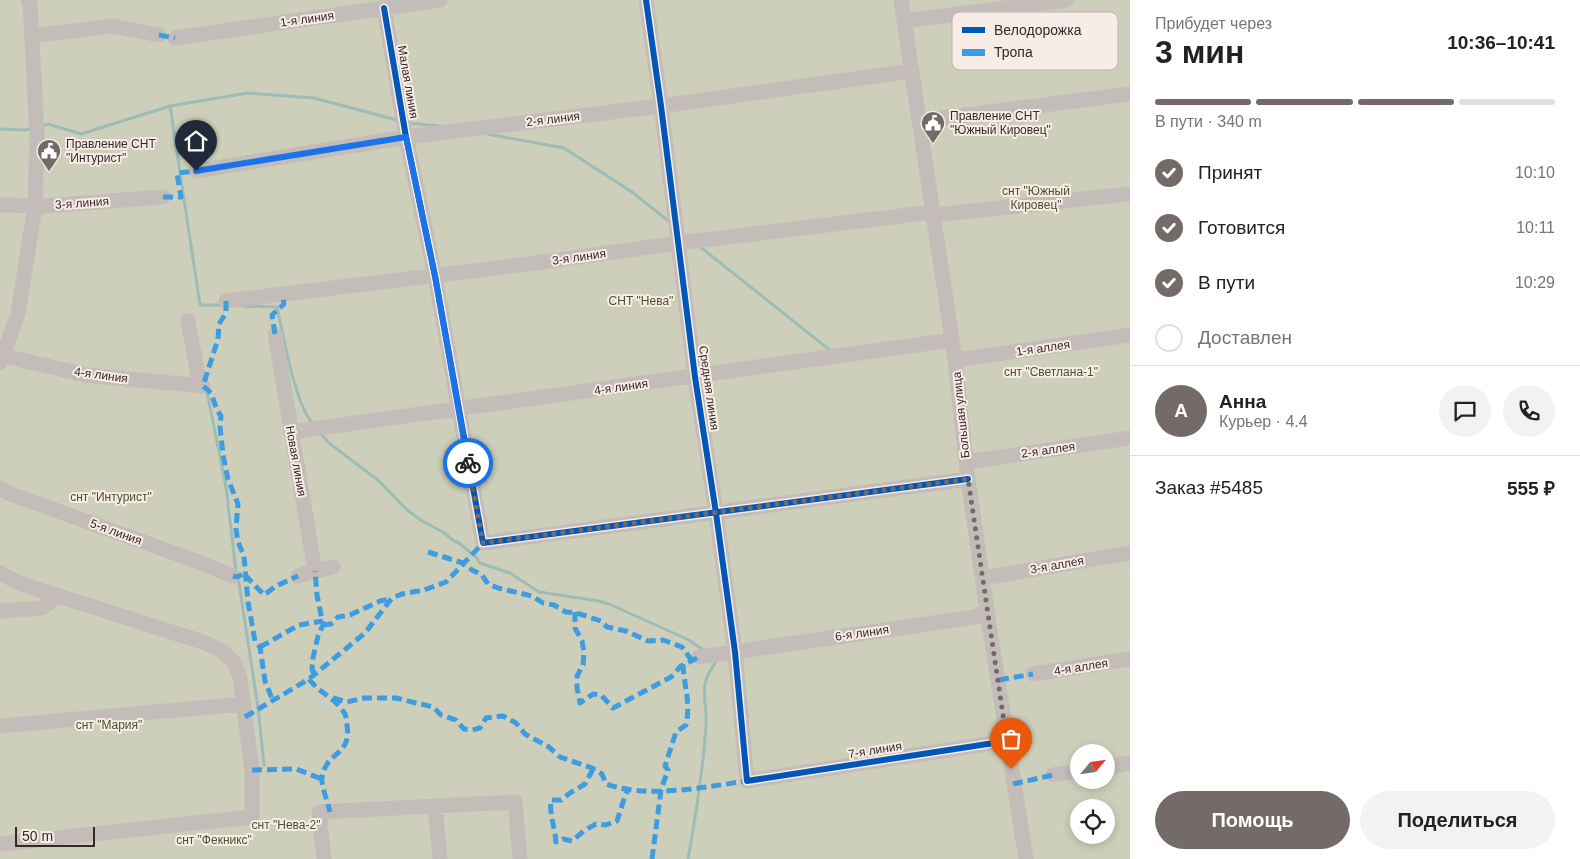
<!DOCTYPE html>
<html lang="ru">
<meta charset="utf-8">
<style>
body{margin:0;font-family:Helvetica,sans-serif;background:#f2f2f2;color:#222;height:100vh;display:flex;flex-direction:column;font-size:19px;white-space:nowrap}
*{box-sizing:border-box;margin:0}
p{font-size:16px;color:#767676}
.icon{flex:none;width:28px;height:28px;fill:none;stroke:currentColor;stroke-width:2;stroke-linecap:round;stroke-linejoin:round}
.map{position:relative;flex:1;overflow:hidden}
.side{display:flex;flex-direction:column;background:#fff;width:450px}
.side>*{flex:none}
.needle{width:32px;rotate:61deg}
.fabs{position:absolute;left:1070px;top:744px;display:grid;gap:10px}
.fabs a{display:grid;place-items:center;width:45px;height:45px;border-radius:50%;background:#fff;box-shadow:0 2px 8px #0003;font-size:25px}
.scale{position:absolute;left:15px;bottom:12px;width:80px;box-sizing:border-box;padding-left:5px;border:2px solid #342927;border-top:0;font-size:14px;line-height:18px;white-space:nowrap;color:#342927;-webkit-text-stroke:4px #f8ede6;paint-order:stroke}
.pin{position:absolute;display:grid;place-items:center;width:42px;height:42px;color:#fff;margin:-51px -21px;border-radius:50% 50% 50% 0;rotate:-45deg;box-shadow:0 0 5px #0007}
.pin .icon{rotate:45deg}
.courier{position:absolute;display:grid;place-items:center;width:50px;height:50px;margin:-25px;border:4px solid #1a73e8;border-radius:50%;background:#fff;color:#222;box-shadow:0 1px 6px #0007}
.overview em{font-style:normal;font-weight:600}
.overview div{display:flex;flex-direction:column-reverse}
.overview{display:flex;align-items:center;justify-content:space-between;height:85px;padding:0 25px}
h1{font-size:32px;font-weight:600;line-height:38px}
.bar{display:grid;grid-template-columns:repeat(4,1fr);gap:8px 5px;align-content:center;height:60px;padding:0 25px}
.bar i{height:6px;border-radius:4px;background:#e0e0e0}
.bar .selected{background:#746a67}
.bar p{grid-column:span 4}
.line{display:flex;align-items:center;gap:12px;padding:0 25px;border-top:1px solid #e0e0e0}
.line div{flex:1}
.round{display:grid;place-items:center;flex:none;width:52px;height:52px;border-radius:26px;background:#f2f2f2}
ol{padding:0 25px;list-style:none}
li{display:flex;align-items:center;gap:15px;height:55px}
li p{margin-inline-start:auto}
li .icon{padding:5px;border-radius:50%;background:#746a67;color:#fff;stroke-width:4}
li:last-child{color:#767676}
li i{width:28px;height:28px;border:2px solid #e0e0e0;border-radius:50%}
.cta{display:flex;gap:10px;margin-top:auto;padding:10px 25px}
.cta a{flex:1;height:58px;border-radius:30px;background:#746a67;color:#fff;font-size:20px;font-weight:600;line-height:58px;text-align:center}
.cta a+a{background:#f2f2f2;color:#222}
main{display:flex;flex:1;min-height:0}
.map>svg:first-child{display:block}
</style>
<main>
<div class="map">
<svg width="1130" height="859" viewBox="0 0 1130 859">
<rect width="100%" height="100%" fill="#ebe3df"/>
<path fill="#cecfba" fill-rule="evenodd" d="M0 0H1130V859H0ZM1079 752H1106V780H1079ZM1079 808H1106V835H1079Z"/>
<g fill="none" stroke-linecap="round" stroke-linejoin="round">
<path stroke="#9dbcb7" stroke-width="3" d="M170 106 200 305H223
M408 123 439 126
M42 126 48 124 81 134 170 106 248 93 314 98 397 120
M0 129 25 130 33 128
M487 134 564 148 632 192 671 223
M699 246 831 351
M242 306 277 307C284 337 294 402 313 424
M207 392 226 487 236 571
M320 433 329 443 379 481 406 509 422 521 443 532 454 541 459 543 476 557 480 563 510 573 539 592 599 601 609 604 689 640 705 651
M238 577 258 707 264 765
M688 859C696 815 703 770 706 726 707 712 703 696 705 684 706 676 711 670 715 663L713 660"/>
<path stroke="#c4bcb8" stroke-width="15" d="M646 0 661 106 695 377 716 513 735 652 747 781 1007 741
M901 0 955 360 968 479 987 611 1026 859
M384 8 406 137 435 276 483 543 968 479
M904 21 1066 0
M32 36 112 26 159 35
M175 38 440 0
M920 121 1130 94
M196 171 406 137 661 106 912 71
M0 205 43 206 163 197
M934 215 1130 194
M226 301 528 264 679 243 933 212
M188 321 200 386
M275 334 315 571 298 576
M0 355 86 375 203 386
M955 360 1130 335
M0 363 18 314 35 206 37 135 30 3 28 0
M291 432 952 340
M967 462 1130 438
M0 488 8 493 196 561 233 576
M315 571 333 567
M0 573 21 584 206 643 222 651 234 662 240 678 252 770V817L0 844
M983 578 1130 553
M0 611 42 608 58 596
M699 657 975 617 987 611
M1033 674 1130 659
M0 726 243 704
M1106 767 1130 763
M1053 775 1079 771
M435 806 440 859
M324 859 319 812 515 802 520 859"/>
<path stroke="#3e9ce0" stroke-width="5" stroke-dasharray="10 5" stroke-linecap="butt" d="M159 35 175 38
M163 197H181L177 173 196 171
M226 301V313L219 324 218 339 203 386 211 393 217 410 221 416 220 426 223 455 228 479 238 504 236 529 238 542 244 556 248 602 255 641 260 647 265 681 273 701
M275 334 272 315 284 304 282 295
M428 552 463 563 472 570 482 575 488 584 498 588 532 596 543 603 554 605 566 612 577 613 601 621 607 627 626 631 648 641 663 640 682 647 692 661
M245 575 264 595 276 586 298 576
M233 576 237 577 245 573
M575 612V628L582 641 584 652 583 665 577 676V688L580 703 593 694 601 695 613 708 671 677 681 666 699 657
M323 625 331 624 338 617 350 615 380 601 390 599
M260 647 299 625 323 621
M314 674 312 669 313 658 318 636 323 625 317 595 315 571
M309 679C319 693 336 698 345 714 346 717 347 721 347 725 352 757 326 750 322 778 321 785 328 803 330 812
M999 680 1033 674
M333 698 347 702 364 698H396L433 707 441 715 456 720 464 729 472 730 480 728 486 718 503 716 516 723 525 734 549 747 560 757 592 768 602 774 606 784C648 799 704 787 747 781
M245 717 309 679 365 633 392 598 402 594 424 590 446 582 483 543
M593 769 585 784 570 793 561 800H551C549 813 555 828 556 842L563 839 572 841 585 830 596 824 606 825 617 821 625 796 628 790
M252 770 296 769 322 779
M1013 784 1053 775
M652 859 661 790 668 770 665 766 676 732 686 725C691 702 684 687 683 664"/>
<g stroke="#f8ede6" stroke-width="9">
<path id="cycleway" d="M646 0 661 106 695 377 716 513 735 652 747 781 1007 741
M384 8 406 137 435 276 483 543 968 479"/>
</g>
<use href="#cycleway" stroke="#0057b8" stroke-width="6"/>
</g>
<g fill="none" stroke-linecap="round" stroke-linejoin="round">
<path stroke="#746a67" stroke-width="5" stroke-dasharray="0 9" d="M468 463 483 543 968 479 1011 769"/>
<path stroke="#1a73e8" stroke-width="6" d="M196 171 406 137 435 276 468 463"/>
</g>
<defs>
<g id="civic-pin" transform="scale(1.25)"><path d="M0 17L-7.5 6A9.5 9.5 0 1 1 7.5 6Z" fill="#746a67" stroke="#f8ede6"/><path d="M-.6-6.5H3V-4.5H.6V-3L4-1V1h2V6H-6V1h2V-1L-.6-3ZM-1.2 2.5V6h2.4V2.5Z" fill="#fff"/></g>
</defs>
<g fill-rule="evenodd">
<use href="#civic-pin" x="933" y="123"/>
<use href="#civic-pin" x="49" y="151"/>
</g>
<g text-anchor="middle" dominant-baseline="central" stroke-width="4" stroke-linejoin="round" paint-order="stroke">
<g font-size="12" fill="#342927" stroke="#f8ede6">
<text transform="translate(307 19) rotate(-8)">1-я линия</text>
<text transform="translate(408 82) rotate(80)">Малая линия</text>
<text transform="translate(553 119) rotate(-7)">2-я линия</text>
<text transform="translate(82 203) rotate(-4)">3-я линия</text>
<text transform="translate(579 257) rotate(-8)">3-я линия</text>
<text transform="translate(1043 348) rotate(-8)">1-я аллея</text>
<text transform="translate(101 375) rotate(8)">4-я линия</text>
<text transform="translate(621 387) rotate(-8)">4-я линия</text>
<text transform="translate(709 388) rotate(82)">Средняя линия</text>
<text transform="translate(961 415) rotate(-96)">Большая улица</text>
<text transform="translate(1048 450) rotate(-8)">2-я аллея</text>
<text transform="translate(296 461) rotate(80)">Новая линия</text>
<text transform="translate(116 532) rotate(20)">5-я линия</text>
<text transform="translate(1057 565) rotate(-10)">3-я аллея</text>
<text transform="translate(862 633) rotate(-8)">6-я линия</text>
<text transform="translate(1081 667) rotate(-9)">4-я аллея</text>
<text transform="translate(875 750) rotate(-9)">7-я линия</text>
</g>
<g font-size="12" fill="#342927" stroke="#f8ede6" text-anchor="start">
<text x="950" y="116">Правление СНТ<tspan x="950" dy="14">"Южный Кировец"</tspan></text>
<text x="66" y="144">Правление СНТ<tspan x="66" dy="14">"Интурист"</tspan></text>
</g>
<g font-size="12" fill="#49512c" stroke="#f8ede6">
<text x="1036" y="191">снт "Южный<tspan x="1036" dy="14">Кировец"</tspan></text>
<text x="641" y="301">СНТ "Нева"</text>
<text x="1051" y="372">снт "Светлана-1"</text>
<text x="111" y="497">снт "Интурист"</text>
<text x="109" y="725">снт "Мария"</text>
<text x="286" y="825">снт "Нева-2"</text>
<text x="214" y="840">снт "Фекникс"</text>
</g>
</g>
<rect x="952" y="12" width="166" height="58" rx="8" fill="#f8ede6" stroke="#bdb2ad" stroke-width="1"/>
<rect x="962" y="27" width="23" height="6" fill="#0057b8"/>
<rect x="962" y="49" width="23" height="7" fill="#3e9ce0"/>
<g font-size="14" fill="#342927">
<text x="994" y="35">Велодорожка</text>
<text x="994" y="57">Тропа</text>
</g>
</svg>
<div class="fabs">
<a><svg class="needle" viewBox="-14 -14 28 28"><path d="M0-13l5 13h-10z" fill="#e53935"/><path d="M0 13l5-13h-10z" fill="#767676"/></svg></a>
<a><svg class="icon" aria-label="locate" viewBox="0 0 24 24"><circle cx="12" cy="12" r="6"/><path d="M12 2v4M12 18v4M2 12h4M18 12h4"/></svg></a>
</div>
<div class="scale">50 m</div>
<div class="pin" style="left:1011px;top:769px;background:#ea580c"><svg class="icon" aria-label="bag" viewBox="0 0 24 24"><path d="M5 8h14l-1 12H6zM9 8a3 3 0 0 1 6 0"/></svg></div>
<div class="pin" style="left:196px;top:171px;background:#1f2937"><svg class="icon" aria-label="home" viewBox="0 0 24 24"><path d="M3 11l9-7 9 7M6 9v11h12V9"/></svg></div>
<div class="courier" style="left:468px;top:463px"><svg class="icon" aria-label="bike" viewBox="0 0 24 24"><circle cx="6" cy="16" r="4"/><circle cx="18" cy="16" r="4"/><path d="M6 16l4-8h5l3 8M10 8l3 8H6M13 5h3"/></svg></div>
</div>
<section class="side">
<div class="overview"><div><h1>3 мин</h1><p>Прибудет через</p></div><em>10:36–10:41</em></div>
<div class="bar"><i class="selected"></i><i class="selected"></i><i class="selected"></i><i></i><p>В пути · 340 m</p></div>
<ol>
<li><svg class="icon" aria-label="check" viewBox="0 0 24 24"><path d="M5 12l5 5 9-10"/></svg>Принят<p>10:10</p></li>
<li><svg class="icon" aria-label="check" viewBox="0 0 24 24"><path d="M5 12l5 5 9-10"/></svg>Готовится<p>10:11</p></li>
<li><svg class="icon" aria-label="check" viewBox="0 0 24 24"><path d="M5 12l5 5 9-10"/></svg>В пути<p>10:29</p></li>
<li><i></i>Доставлен</li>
</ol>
<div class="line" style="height:90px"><b class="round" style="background:#746a67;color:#fff">А</b><div><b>Анна</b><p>Курьер · 4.4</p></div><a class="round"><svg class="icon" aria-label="chat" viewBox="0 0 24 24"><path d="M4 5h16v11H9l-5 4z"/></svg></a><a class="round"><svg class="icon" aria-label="phone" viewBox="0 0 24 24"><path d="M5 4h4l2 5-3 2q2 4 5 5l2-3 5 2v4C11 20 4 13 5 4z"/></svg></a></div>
<div class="line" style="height:65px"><div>Заказ #5485</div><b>555 ₽</b></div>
<div class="cta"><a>Помощь</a><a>Поделиться</a></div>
</section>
</main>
